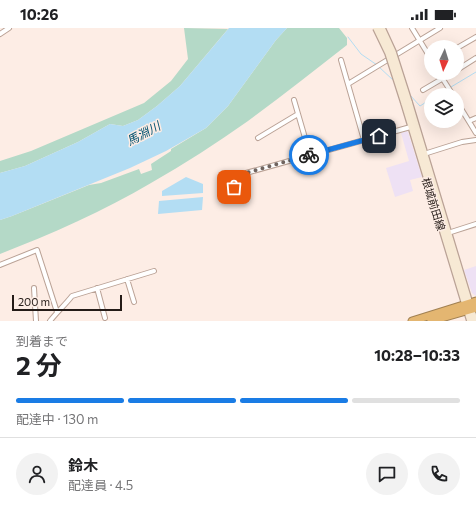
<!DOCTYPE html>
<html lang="ja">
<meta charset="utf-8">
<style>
body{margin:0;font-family:Commissioner,"Noto Sans JP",sans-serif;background:#f2f2f2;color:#202124;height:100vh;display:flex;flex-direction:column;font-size:15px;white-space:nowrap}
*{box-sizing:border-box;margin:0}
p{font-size:13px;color:#757577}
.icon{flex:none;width:22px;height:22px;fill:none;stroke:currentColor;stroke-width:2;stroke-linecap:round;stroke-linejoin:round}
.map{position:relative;height:293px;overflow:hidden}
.details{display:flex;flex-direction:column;background:#fff;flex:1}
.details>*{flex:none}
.needle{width:26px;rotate:184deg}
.fabs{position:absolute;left:424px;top:12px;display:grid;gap:8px}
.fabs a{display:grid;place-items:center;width:40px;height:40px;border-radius:50%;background:#fff;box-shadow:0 4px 16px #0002;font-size:20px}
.scale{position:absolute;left:12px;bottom:10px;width:110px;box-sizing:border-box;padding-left:4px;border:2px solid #241b17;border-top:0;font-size:11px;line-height:14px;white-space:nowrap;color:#241b17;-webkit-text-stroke:3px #fdede5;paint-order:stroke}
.pin{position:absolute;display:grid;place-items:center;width:34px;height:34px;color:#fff;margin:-17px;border-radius:8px;box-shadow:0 2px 6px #0006}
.courier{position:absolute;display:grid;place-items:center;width:40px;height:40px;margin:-20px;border:3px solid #1a7ce5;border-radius:50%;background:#fff;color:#222;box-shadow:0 1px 5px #0007}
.headline em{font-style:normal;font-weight:700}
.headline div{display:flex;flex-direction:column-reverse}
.headline{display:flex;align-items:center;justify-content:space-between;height:68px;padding:0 16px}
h1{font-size:26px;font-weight:700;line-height:30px}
.bar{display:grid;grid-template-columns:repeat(4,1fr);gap:6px 4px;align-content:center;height:48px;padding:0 16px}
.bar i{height:5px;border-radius:3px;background:#e0e0e0}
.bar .current{background:#1a7ce5}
.bar p{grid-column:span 4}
.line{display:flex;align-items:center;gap:10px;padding:0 16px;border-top:1px solid #e0e0e0}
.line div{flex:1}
.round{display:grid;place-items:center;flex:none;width:42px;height:42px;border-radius:21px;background:#f2f2f2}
.status{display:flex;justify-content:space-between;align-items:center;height:28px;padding:0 20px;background:#fff;direction:ltr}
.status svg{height:11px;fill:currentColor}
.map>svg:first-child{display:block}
</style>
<div class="status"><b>10:26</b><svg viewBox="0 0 49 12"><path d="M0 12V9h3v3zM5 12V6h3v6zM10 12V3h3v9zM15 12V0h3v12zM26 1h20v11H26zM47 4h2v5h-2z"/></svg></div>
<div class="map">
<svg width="476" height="293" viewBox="0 0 476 293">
<rect width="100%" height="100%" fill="#fdede5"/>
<path fill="#eee1f4" d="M407 103 408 104 422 149 410 152 413 163 395 169 386 140 409 133 401 105Z
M476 238V268L472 265 464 242Z"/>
<path fill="#b4d9c7" d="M184 0 228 1 180 58 157 78 138 92 123 98 110 96 78 114 25 138 0 145V133L31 123 144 75 171 53 188 31Z
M287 0H339L347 10V17C315 42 282 68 248 93 217 115 184 136 151 155 104 183 51 206 0 226V192L12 188 89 157 101 155 139 141 141 146 152 142 151 136 171 123V121L206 100 228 78 276 12Z"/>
<path fill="#b3ddf3" d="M229 0H287L276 12 228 78 206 100 166 123 130 140 12 188 0 192V145L25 138 78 114 110 96 123 98 138 92 157 78 180 58Z
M186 149 203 156V165L162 168V163Z
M203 169 202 182 158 186 159 173Z"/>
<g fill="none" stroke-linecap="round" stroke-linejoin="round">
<path stroke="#b3ddf3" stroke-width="1" d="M348 9 361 26 377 37
M379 39 393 52
M451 59 476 44
M409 66 420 78 431 71
M438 67 448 61"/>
<g stroke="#baa296" stroke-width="6">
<path id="street" d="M412 0 431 31
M0 6 9 0
M457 20 476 9
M341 32 364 112
M457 42 476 30
M439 45 453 67
M348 56 440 0
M423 62 452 45
M294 72 310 127
M457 74 476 105
M469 93 476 90
M258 110 298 86
M424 126 462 114 476 112
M234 159C236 152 240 149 246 145L414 98
M448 205 476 196
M0 237 37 222 57 284
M127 251 134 274
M34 260 36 293
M97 260 105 290
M50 293C57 284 65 277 72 268L154 243"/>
</g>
<g stroke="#baa296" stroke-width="8">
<path id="secondary" d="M409 74 475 293
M404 75 470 293"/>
</g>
<g stroke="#a18052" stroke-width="9">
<path id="highway" d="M412 293 476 273
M431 293 476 280"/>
</g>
<use href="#street" stroke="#fff" stroke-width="4"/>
<use href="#secondary" stroke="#f7e9d4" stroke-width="5.5"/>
<use href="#highway" stroke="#e4b671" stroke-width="7"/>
<g stroke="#baa296" stroke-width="8" stroke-linecap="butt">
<path id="secondary-bridge" d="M376 0 388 25 404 75
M382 0 393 24 409 74"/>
</g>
<use href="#secondary-bridge" stroke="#f7e9d4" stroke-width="5.5"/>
</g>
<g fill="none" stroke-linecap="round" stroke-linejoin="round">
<path stroke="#70645f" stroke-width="4" stroke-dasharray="0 7.2" d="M234 159C236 152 240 149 246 145L309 127"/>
<path stroke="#1a7ce5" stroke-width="5" d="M309 127 379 108"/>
</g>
<g text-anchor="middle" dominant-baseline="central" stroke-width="3" stroke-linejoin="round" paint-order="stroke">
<g font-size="11" fill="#241b17" stroke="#fdede5">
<text transform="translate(434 176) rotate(73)">根城前田線</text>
</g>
<g font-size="12" font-style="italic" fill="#005270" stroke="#fdede5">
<text transform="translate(143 105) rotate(-28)">馬淵川</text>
</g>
</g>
</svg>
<div class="fabs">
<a><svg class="needle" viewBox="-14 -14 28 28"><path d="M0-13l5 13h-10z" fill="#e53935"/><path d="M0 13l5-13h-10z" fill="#757577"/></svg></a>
<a><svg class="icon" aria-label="layers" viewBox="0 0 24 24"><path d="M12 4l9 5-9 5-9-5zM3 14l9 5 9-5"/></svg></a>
</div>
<div class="scale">200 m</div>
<div class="pin" style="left:234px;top:159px;background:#ea580c"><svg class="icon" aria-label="bag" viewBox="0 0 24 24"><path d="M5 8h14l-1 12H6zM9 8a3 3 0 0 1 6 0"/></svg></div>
<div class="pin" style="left:379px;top:108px;background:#1f2937"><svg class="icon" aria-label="home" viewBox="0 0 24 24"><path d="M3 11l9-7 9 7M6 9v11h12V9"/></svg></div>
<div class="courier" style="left:309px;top:127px"><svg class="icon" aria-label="bike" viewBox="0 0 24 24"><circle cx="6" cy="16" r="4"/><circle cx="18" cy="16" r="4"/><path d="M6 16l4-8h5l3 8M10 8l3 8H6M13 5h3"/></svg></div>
</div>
<section class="details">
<div class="headline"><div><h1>2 分</h1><p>到着まで</p></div><em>10:28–10:33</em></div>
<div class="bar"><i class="current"></i><i class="current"></i><i class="current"></i><i></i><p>配達中 · 130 m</p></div>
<div class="line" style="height:72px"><a class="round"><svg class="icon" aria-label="person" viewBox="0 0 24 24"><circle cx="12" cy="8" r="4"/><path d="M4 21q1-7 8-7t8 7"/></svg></a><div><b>鈴木</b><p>配達員 · 4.5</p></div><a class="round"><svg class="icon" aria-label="chat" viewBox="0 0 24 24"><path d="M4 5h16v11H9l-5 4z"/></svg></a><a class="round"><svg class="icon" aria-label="phone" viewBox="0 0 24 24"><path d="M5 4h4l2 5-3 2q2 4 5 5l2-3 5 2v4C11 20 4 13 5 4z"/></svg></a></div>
</section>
